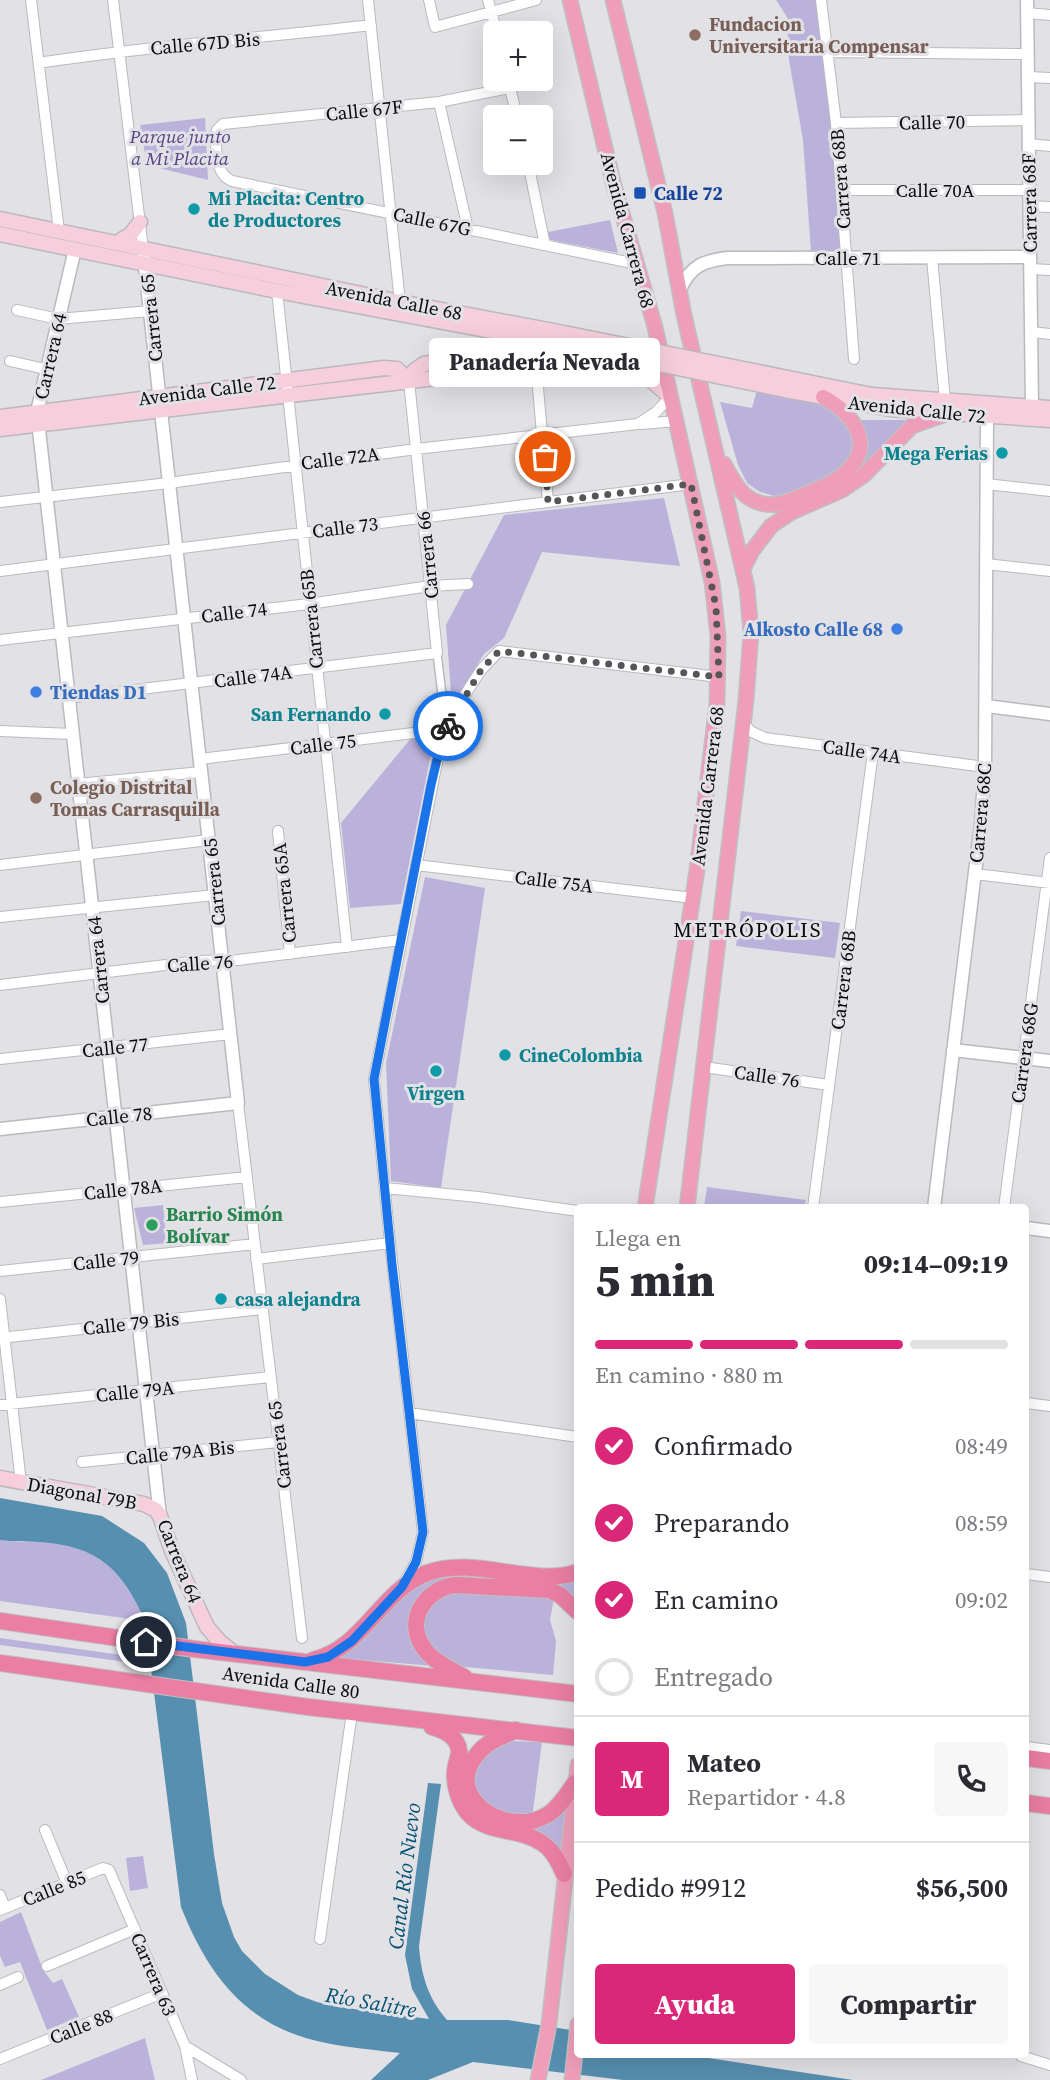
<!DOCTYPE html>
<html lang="es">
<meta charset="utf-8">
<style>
body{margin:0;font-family:"Source Serif 4",serif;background:#f7f7f7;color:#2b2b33;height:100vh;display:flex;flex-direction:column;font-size:26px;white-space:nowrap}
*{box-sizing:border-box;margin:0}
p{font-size:23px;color:#7c7c81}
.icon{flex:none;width:38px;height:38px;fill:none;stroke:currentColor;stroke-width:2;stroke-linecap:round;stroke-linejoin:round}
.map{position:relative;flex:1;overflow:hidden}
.details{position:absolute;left:574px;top:1204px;width:455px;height:854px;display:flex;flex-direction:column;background:#fff;border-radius:7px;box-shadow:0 7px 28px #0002}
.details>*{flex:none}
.fabs{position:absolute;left:483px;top:21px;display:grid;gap:14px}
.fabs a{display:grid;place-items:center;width:70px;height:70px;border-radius:7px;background:#fff;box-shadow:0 7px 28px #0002;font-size:35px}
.pin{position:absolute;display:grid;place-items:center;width:60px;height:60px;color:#fff;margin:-30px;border:4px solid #fff;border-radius:50%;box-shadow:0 2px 7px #0007}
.courier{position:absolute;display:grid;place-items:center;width:70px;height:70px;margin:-35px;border:5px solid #1a73e8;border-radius:50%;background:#fff;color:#222;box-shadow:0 2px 9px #0007}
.bubble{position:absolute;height:49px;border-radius:7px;background:#fff;box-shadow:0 7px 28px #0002;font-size:23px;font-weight:800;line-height:49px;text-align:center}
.summary em{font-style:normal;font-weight:800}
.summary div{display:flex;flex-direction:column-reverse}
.summary{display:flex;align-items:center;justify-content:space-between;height:119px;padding:0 21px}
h1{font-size:46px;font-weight:800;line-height:52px}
.bar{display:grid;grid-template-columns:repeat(4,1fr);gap:10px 7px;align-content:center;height:84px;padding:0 21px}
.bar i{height:9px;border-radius:5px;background:#e1e1e2}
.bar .selected{background:#db2777}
.bar p{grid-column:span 4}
.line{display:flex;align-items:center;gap:18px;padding:0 21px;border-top:2px solid #e1e1e2}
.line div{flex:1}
.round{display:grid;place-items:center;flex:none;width:74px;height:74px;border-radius:7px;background:#f7f7f7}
ol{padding:0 21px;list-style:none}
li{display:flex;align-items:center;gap:21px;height:77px}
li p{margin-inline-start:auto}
li .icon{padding:7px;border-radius:50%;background:#db2777;color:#fff;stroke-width:4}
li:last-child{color:#7c7c81}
li i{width:38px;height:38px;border:4px solid #e1e1e2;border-radius:50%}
.cta{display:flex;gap:14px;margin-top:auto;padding:14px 21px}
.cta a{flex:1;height:80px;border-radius:7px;background:#db2777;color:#fff;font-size:28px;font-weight:800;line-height:80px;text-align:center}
.cta a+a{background:#f7f7f7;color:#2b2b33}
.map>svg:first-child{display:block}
</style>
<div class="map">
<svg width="1050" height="2080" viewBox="0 0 1050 2080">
<rect width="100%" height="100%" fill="#e2e1e6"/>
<path fill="#bbb2dc" d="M776 0H819L822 52 833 124 841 252H811L803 140 789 60 787 17Z
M205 118 208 180 147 165 140 125Z
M610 220 618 253 550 240 548 232Z
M545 348 587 356 426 373 430 369 482 361 525 350Z
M757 390 825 404 850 425 853 442 850 458 844 468 827 477 787 493 774 496 760 492 747 483 738 465 720 402 752 408Z
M860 420H907L881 449 845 481 863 431Z
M664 498 680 566 542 552 504 638 484 654 452 707 446 625 504 515Z
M412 737 434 739 401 904 350 908 341 823Z
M425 877 485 888 441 1188 391 1181 386 1063Z
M741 911 840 923 835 958 736 946Z
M707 1187 806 1200 804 1207H704Z
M163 1205 167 1243 143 1245 134 1208Z
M0 1540C13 1542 26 1541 39 1542 98 1546 122 1569 145 1621L0 1601Z
M444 1573 558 1583 577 1581V1605L567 1594 440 1582 418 1597 412 1608 434 1666 338 1658C377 1633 398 1587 444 1573Z
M452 1590 554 1598 550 1620 556 1641 553 1675 465 1667C440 1662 436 1653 421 1633L427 1604Z
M0 1638 164 1661V1667L0 1645Z
M509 1741 542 1742 533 1811 521 1817 489 1810 472 1786 473 1774 490 1748Z
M567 1806 561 1861 517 1827Z
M143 1856 148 1888 130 1891 126 1858Z
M21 1912 43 1970 53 1983 62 1979 79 2017 47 2030 20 1962 5 1967 0 1956V1922Z
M145 2038 155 2080H41Z"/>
<path fill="#578fb0" d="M0 1498 102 1516 144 1543 167 1573 186 1623 214 1854 222 1903 234 1937 242 1951 265 1974 298 1995 317 2002 339 2007 429 2019 412 1989 405 1955 428 1783 441 1784 419 1946C421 1975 428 1998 447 2020H508L577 2031 578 2054 689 2055 853 2080H623L473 2062 428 2080H371L400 2053C376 2050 350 2048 326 2043 248 2028 209 1977 181 1907L145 1621C122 1569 98 1546 39 1542 26 1541 13 1542 0 1540Z"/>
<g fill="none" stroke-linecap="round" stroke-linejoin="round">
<g stroke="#bab9be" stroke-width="10">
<path id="pedestrian" d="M437 653 446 728"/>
</g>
<g stroke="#bab9be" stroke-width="12">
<path id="minor" d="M31 0 59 231
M113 0 143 249
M368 0 400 302
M429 0 435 27 536 0
M488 0 497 33
M821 0 836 123 854 359
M1027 13 1050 15
M826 52 1027 54
M39 63C149 46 260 38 371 25
M1028 77 1050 78
M508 79 517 117
M510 88 439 102 223 124 217 130 215 135C217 152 215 174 232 181L637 264
M439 102 468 229
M836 123 1028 120
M1029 144 1050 146
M528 163 545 245
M841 190H1029
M1029 206 1050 207
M932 258 945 401
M1030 269 1050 270
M277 291 347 947
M17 310 58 319 150 311
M1031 332 1050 334
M10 361 45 369
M536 365 548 502
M642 424 676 421
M986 484 1050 491
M0 502 169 483 416 449 638 424 656 412 670 397
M986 564 1050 571
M0 571 691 484
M0 640 309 604 430 586 468 584
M68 698 437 653 409 381
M743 724 752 732 765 738 985 767
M0 731 72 734
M200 759 446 729
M78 784 201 772
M278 831 290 954
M0 865 209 840
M416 865 693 898
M975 874 1050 883
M0 917 215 895
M0 985 199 961 238 960 401 940
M0 1059 231 1034
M704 1067 829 1085
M238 1103 302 1638
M385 1188 478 1197 578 1211
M0 1202 247 1177
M813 1208 873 752
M1004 1208 1050 858
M256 1259 390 1243
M0 1271 255 1244
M0 1299 21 1483
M0 1338 262 1309
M1026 1403 1050 1406
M0 1405 270 1377
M409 1413 578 1437
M82 1462 278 1442
M1026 1574 1050 1577
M405 1581 416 1562 423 1532 390 1243 374 1079 440 747 446 729 461 701 481 670 499 651 719 677
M1026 1747 1050 1750
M45 1830 67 1883
M0 1895 5 1908
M0 1910 103 1868 109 1870 185 2046 192 2080
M320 1939 352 1712
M47 1966 135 1929
M0 1985 18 1977
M185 2046 241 2080
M1021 2056 1050 2065
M0 2059 162 1993"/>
</g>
<g stroke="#bab9be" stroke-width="15">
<path id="tertiary" d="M1027 0 1032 407
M75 249 37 412 160 1516
M680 289C691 266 703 261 727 258L1030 257
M986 706 1050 714
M953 1050 1050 1061
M0 1129 238 1103 143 249
M934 1208 981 823 985 767 987 416
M1026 1228 1050 1231"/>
</g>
<g stroke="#bab9be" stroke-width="17">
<path id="secondary" d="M0 219 400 302 564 333
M0 234 277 291 561 344
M117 243 131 234 140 222
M788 378 872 395 1050 408
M409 381 414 371 424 364 463 358 525 338
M785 390 890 409 1050 420
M0 417 384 368 397 369 409 381
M0 429 582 361 642 372 670 397
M0 1478 144 1504 156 1510 160 1516 172 1551 207 1627 220 1642 234 1653"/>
</g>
<g stroke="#c0c0c0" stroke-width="17">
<path id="primary" d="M570 0 613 182 655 327 712 582 718 636 717 703 697 870 645 1208
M613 0 665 213 684 315 747 588 751 633 746 700 687 1208
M724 464C733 480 741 498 760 503 776 508 791 500 806 494 821 487 837 482 848 470 877 442 849 411 823 397
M743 569 752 551 771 526 792 512 842 490 864 475 912 426 946 414
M538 2080 549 2024 578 1765
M572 2080 578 2024"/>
</g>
<g stroke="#c0c0c0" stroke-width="18">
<path id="trunk" d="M0 1621 194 1649 578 1694
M313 1660C364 1648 380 1591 427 1573 475 1555 533 1588 578 1572
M0 1663 308 1707 578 1738
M464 1677C450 1669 432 1661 423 1647 405 1620 425 1589 455 1585L549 1590 560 1595 578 1612
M432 1727C444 1730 458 1737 459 1751 459 1758 455 1765 455 1772 454 1786 459 1802 468 1813 488 1835 519 1827 542 1843 553 1850 559 1863 564 1874
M516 1730C504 1736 488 1741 479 1752 439 1795 505 1840 547 1815 559 1808 567 1794 575 1783
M1026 1758 1050 1761
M1026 1803 1050 1806"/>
</g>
<use href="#pedestrian" stroke="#fff" stroke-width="7"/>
<use href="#minor" stroke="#fff" stroke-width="10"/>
<use href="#tertiary" stroke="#fff" stroke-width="12"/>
<use href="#secondary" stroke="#f7cfdc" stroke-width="14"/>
<use href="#primary" stroke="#ef9eba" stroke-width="14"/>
<use href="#trunk" stroke="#ea7ea3" stroke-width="16"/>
<g stroke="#bab9be" stroke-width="17" stroke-linecap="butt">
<path id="secondary-bridge" d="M564 333 788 378
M561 344 785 390"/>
</g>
<use href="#secondary-bridge" stroke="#f7cfdc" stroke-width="14"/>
</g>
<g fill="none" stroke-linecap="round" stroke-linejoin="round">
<path stroke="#565659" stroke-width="7" stroke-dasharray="0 12.6" d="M448 726 481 670 499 651 719 677 716 607 691 484 548 502 545 457"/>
<path stroke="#1a73e8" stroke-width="9" d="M146 1642 305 1662 328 1657 352 1641 402 1587 416 1562 423 1532 392 1264 374 1079 431 785 440 747 448 726"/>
</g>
<g fill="#8d6e63" stroke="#e2e1e6" stroke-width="2.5">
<circle cx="695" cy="35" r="7"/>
<circle cx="36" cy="798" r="7"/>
</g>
<rect fill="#1a4fb4" stroke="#e2e1e6" stroke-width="2.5" x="633" y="186" width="14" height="14" rx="3.5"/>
<g fill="#0f9aa8" stroke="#e2e1e6" stroke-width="2.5">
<circle cx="194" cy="209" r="7"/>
<circle cx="1002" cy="453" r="7"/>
<circle cx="385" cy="714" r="7"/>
<circle cx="505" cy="1055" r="7"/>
<circle cx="436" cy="1071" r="7"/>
<circle cx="221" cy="1299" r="7"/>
</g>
<g fill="#3f7fe0" stroke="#e2e1e6" stroke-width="2.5">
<circle cx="897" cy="629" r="7"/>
<circle cx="36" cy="692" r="7"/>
</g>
<circle fill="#2e9e5b" stroke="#e2e1e6" stroke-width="2.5" cx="152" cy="1225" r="7"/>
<g text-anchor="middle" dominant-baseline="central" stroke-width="6" stroke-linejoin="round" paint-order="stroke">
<g font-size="19" font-weight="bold" fill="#785e54" stroke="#e2e1e6" text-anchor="start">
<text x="709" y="24">Fundacion<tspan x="709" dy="22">Universitaria Compensar</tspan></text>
<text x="50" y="787">Colegio Distrital<tspan x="50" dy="22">Tomas Carrasquilla</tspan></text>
</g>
<g font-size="19" fill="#0b0b0d" stroke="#e2e1e6">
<text transform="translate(205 43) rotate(-5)">Calle 67D Bis</text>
<text transform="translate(364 110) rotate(-6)">Calle 67F</text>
<text transform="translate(932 122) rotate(-1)">Calle 70</text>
<text transform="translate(840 179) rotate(-94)">Carrera 68B</text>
<text x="935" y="190">Calle 70A</text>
<text transform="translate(1029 203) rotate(-91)">Carrera 68F</text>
<text transform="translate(432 221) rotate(12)">Calle 67G</text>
<text transform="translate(628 230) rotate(75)">Avenida Carrera 68</text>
<text x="848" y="258">Calle 71</text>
<text transform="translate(394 300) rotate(11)">Avenida Calle 68</text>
<text transform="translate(151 318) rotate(-96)">Carrera 65</text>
<text transform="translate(50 356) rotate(-77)">Carrera 64</text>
<text transform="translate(207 390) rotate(-7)">Avenida Calle 72</text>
<text transform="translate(917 409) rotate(6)">Avenida Calle 72</text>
<text transform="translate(340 458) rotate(-7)">Calle 72A</text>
<text transform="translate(345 527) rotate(-7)">Calle 73</text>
<text transform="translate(427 555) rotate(-96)">Carrera 66</text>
<text transform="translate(234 612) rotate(-7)">Calle 74</text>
<text transform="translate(311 619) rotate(-96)">Carrera 65B</text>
<text transform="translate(253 676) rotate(-7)">Calle 74A</text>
<text transform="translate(323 744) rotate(-7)">Calle 75</text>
<text transform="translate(862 751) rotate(8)">Calle 74A</text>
<text transform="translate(707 786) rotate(-83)">Avenida Carrera 68</text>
<text transform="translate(980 813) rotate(-85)">Carrera 68C</text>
<text transform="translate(554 881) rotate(7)">Calle 75A</text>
<text transform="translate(214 882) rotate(-96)">Carrera 65</text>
<text transform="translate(284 893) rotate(-96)">Carrera 65A</text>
<text transform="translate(98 960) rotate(-96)">Carrera 64</text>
<text transform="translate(200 963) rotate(-4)">Calle 76</text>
<text transform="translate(843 980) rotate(-83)">Carrera 68B</text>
<text transform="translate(115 1047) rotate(-6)">Calle 77</text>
<text transform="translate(1024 1053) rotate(-82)">Carrera 68G</text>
<text transform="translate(767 1076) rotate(8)">Calle 76</text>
<text transform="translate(119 1116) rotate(-6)">Calle 78</text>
<text transform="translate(123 1189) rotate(-6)">Calle 78A</text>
<text transform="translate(106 1260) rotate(-6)">Calle 79</text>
<text transform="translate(131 1323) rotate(-6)">Calle 79 Bis</text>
<text transform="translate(135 1391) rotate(-6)">Calle 79A</text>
<text transform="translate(279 1445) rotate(-97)">Carrera 65</text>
<text transform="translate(180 1452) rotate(-6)">Calle 79A Bis</text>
<text transform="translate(82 1493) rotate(10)">Diagonal 79B</text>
<text transform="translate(180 1561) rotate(68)">Carrera 64</text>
<text transform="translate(291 1682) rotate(8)">Avenida Calle 80</text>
<text transform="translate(54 1888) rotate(-22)">Calle 85</text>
<text transform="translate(154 1974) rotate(67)">Carrera 63</text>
<text transform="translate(81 2026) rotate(-22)">Calle 88</text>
</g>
<g font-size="19" font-style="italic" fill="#584588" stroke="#e2e1e6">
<text x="180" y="136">Parque junto<tspan x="180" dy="22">a Mi Placita</tspan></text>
</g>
<g font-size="19" font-weight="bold" fill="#164399" stroke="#e2e1e6" text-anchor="start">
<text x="654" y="193">Calle 72</text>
</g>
<g font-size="19" font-weight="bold" fill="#0d838f" stroke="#e2e1e6" text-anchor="start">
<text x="208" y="198">Mi Placita: Centro<tspan x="208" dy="22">de Productores</tspan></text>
<text x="988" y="453" text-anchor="end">Mega Ferias</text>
<text x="371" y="714" text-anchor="end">San Fernando</text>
<text x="519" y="1055">CineColombia</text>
<text x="436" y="1093" text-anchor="middle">Virgen</text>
<text x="235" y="1299">casa alejandra</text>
</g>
<g font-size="19" font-weight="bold" fill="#366cbe" stroke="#e2e1e6" text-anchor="end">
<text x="883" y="629">Alkosto Calle 68</text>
<text x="50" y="692" text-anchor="start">Tiendas D1</text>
</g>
<g font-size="19" font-weight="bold" fill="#27864d" stroke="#e2e1e6" text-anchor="start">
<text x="166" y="1214">Barrio Simón<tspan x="166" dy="22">Bolívar</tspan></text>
</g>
<g font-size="21" letter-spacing="2" fill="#0b0b0d" stroke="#e2e1e6">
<text x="748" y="929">METRÓPOLIS</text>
</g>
<g font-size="21" font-style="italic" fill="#035072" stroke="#e2e1e6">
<text transform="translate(404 1876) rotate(-83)">Canal Río Nuevo</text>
<text transform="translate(371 2002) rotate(10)">Río Salitre</text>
</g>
</g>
</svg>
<div class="fabs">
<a>+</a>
<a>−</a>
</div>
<div class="pin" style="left:545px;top:457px;background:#ea580c"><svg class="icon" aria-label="bag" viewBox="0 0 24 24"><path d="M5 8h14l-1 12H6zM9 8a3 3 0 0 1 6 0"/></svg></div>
<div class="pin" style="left:146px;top:1642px;background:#1f2937"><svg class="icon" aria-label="home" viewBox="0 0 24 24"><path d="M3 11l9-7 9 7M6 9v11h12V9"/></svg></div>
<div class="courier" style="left:448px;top:726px"><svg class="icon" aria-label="bike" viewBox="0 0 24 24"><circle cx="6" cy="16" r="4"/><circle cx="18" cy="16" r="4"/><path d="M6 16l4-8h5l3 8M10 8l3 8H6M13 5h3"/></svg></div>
<div class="bubble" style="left:429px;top:338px;width:231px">Panadería Nevada</div>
<section class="details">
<div class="summary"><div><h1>5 min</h1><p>Llega en</p></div><em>09:14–09:19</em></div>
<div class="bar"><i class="selected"></i><i class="selected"></i><i class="selected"></i><i></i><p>En camino · 880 m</p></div>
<ol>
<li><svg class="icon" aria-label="check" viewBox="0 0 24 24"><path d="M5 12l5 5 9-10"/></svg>Confirmado<p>08:49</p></li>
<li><svg class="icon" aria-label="check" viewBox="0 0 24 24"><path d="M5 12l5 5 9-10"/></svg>Preparando<p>08:59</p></li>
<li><svg class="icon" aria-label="check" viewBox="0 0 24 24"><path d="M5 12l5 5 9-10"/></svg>En camino<p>09:02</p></li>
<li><i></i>Entregado</li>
</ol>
<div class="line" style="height:126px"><b class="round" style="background:#db2777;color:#fff">M</b><div><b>Mateo</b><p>Repartidor · 4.8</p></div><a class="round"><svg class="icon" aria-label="phone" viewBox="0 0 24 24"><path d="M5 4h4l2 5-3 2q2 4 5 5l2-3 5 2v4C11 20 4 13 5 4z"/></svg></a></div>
<div class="line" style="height:91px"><div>Pedido #9912</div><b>$56,500</b></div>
<div class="cta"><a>Ayuda</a><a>Compartir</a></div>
</section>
</div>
